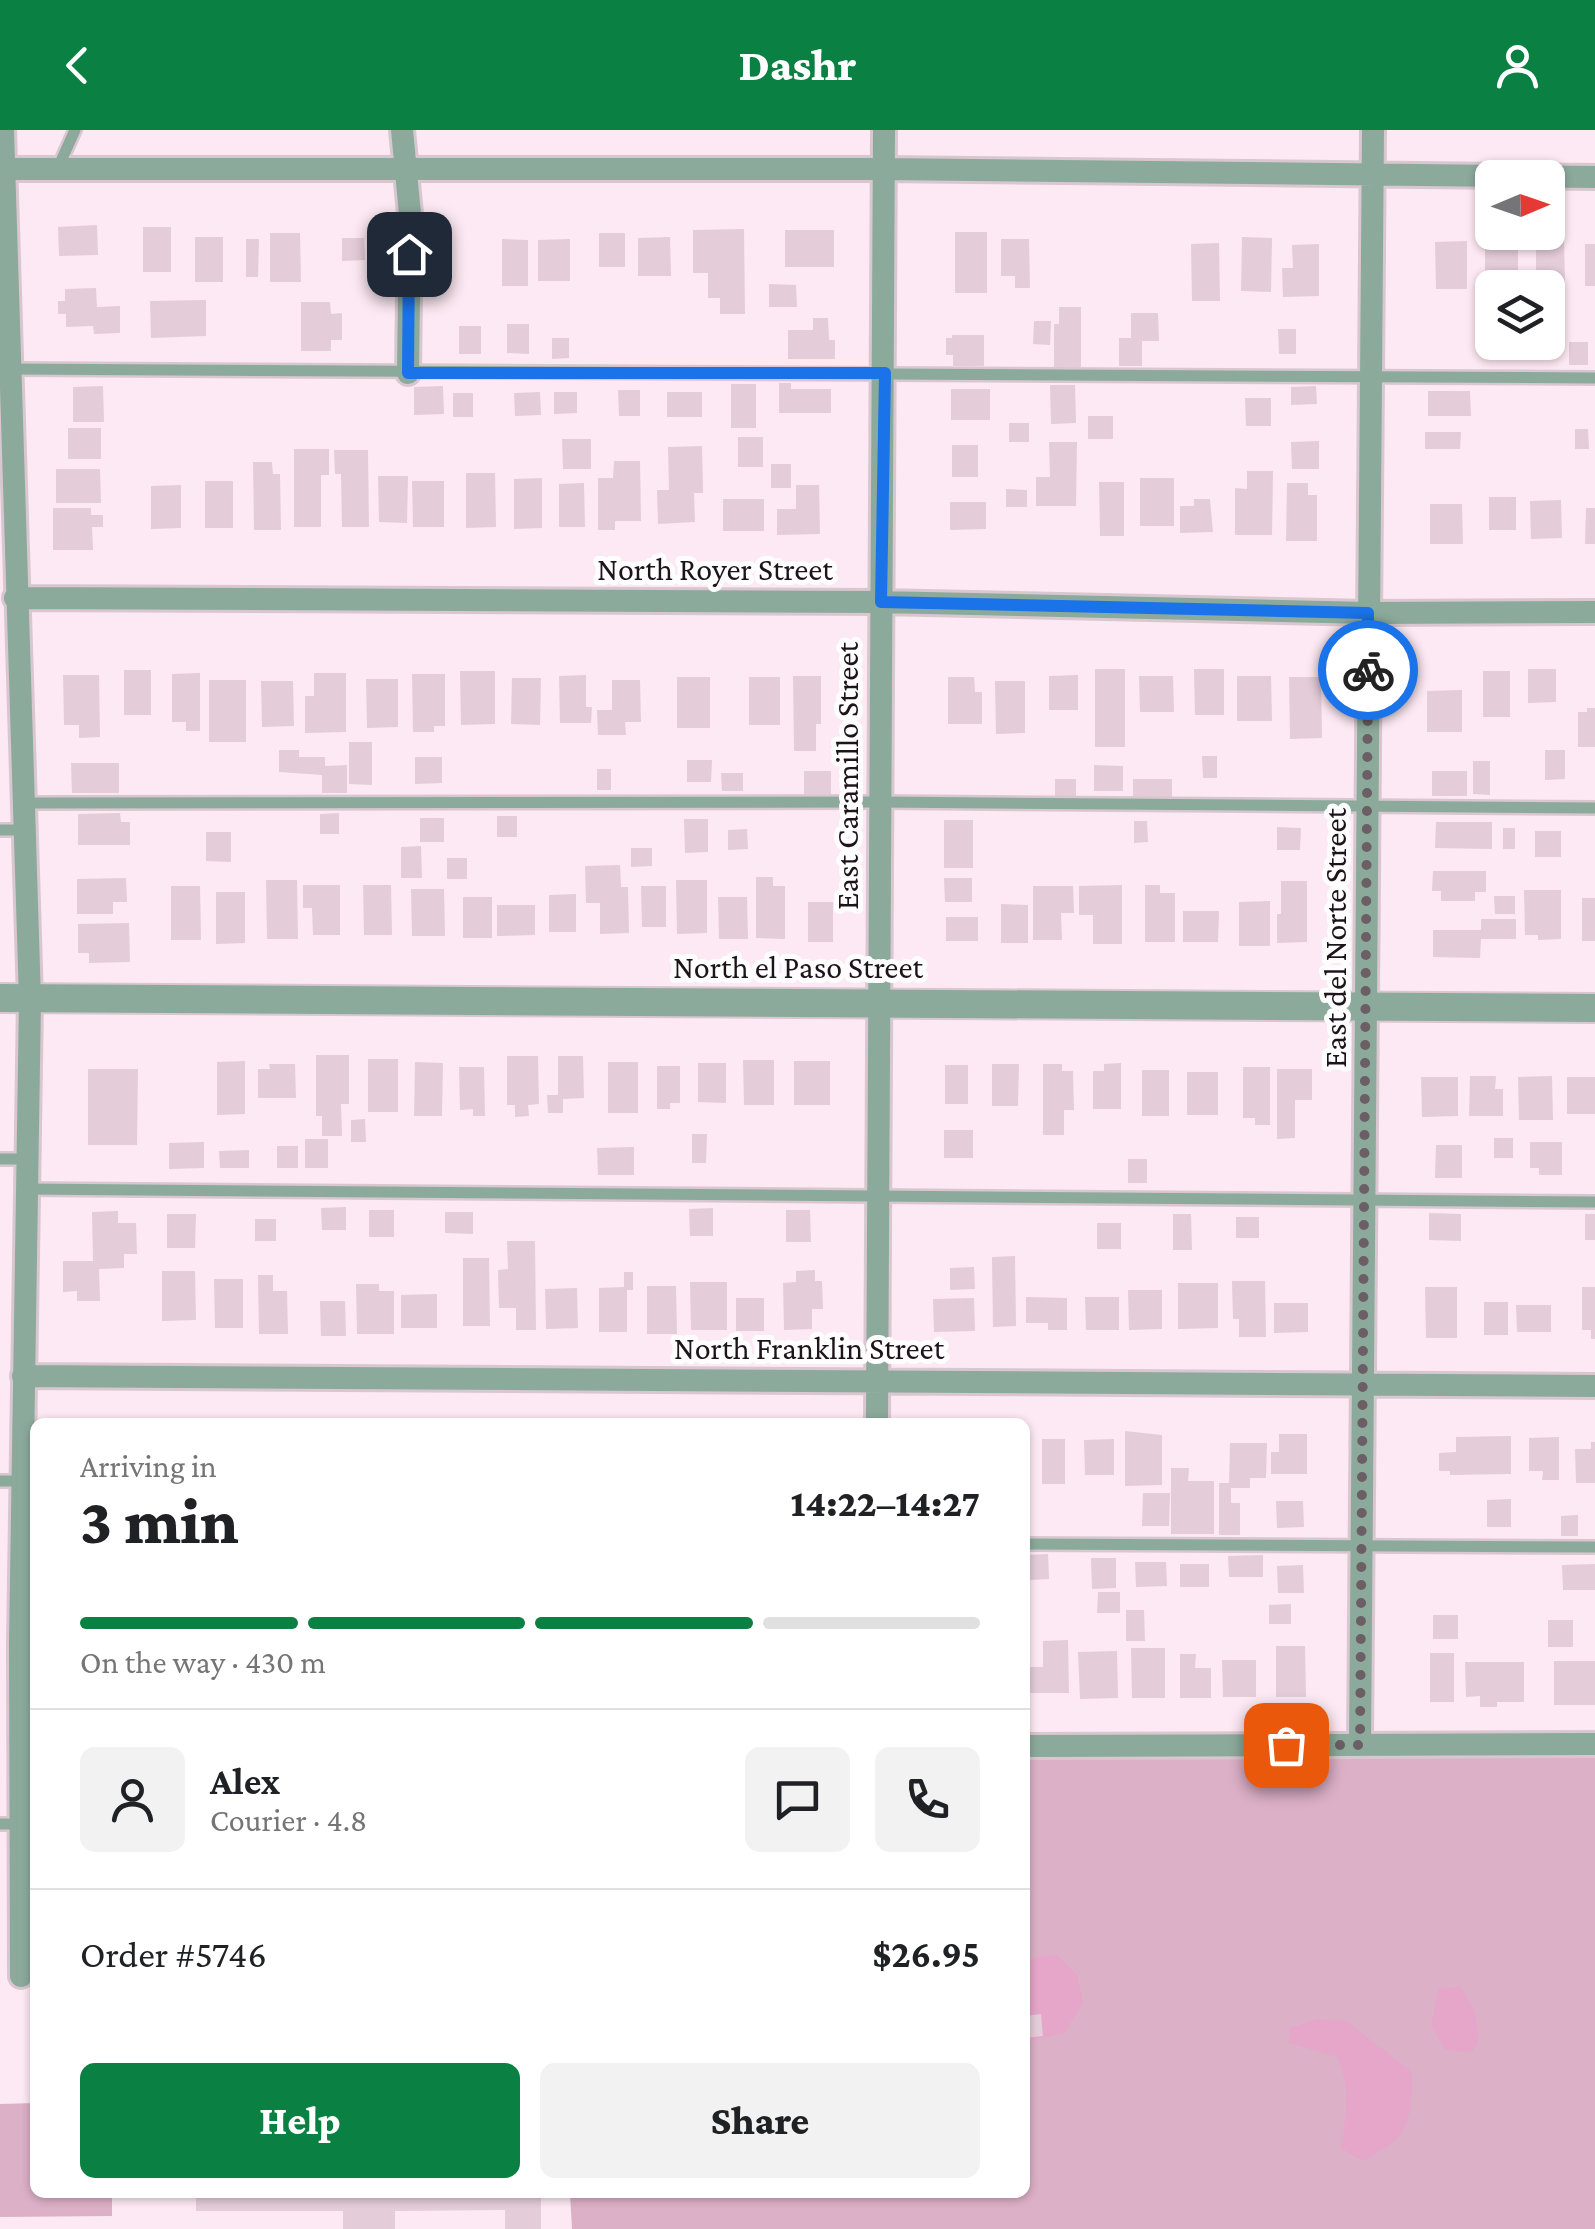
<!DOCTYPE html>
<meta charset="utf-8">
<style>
body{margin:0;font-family:"Crimson Pro",serif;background:#f2f2f2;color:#202124;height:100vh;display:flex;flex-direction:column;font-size:38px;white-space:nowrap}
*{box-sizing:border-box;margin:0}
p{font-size:32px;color:#757577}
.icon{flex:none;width:55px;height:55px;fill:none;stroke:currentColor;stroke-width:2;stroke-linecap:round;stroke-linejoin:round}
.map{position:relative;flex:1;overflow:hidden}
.panel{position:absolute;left:30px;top:1288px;width:1000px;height:780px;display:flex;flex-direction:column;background:#fff;border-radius:15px;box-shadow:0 2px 8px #0004}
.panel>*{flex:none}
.needle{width:65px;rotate:88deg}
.controls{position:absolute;left:1475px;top:30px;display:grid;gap:20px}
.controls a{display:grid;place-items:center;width:90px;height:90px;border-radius:15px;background:#fff;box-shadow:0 2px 8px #0004;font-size:50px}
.pin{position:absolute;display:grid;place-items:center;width:85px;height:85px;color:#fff;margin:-42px;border-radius:20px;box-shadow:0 5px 15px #0006}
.courier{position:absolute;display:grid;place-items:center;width:100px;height:100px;margin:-50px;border:8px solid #1a73e8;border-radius:50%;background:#fff;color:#222;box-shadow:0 2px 12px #0007}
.head em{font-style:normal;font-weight:800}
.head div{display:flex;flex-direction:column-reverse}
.head{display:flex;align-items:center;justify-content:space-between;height:170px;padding:0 50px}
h1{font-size:65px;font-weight:800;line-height:75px}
.bar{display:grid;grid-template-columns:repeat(4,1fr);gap:15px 10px;align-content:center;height:120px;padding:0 50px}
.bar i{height:12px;border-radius:8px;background:#e0e0e0}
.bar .on{background:#0b8043}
.bar p{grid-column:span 4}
.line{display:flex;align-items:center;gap:25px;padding:0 50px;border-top:2px solid #e0e0e0}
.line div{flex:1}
.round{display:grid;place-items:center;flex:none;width:105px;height:105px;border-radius:15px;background:#f2f2f2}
.action{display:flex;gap:20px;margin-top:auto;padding:20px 50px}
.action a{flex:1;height:115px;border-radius:15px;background:#0b8043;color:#fff;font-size:40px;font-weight:800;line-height:115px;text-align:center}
.action a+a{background:#f2f2f2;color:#202124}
header{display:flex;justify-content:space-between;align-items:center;height:130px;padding:0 50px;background:#0b8043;color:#fff;font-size:45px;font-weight:800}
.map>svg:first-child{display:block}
</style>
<header><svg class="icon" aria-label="back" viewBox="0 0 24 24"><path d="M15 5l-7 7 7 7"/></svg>Dashr<svg class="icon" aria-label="person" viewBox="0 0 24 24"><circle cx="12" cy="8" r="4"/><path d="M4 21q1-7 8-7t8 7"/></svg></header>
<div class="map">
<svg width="1595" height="2099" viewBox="0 0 1595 2099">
<rect width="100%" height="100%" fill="#fde9f3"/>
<path fill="#dcb0c7" d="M1595 1627V2099H572L570 2063 1025 2062V1628Z
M35 1973V2062L112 2063V2086L0 2087V1974Z"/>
<path fill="#e5a6c9" d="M1056 1824 1077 1845 1083 1873 1064 1903 1025 1912V1830Z
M1461 1857 1475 1882 1479 1909 1472 1922 1446 1920 1431 1896 1439 1858Z
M1317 1889 1346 1891 1412 1942C1411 1996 1411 2005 1363 2031L1341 2018C1346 1987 1351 1955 1337 1927L1289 1913 1290 1898Z"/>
<path fill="#e4ccd9" d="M97 95 98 125 59 126 58 97Z
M143 97H171V142H143Z
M744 99 745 184H720V168H708V143H693V100Z
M785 100H834V137H785Z
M955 102H987V163H955Z
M270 103H300L301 152H270Z
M599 103H625V137H599Z
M195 107H223V152H195Z
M670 107 671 146H638V108Z
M1242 107 1272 108 1271 162 1241 161Z
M342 108H364L365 130 342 131Z
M1518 108V158L1485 159V109Z
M1536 108H1564L1565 155H1536Z
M246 109H259L258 147H246Z
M502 109 528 110V156H502Z
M570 109V151H538V110Z
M1001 109H1029L1030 158H1015V146H1001Z
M1467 111V159H1436L1435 112Z
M1219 113 1220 171H1192L1191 114Z
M1319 114V166L1283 167 1282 138H1293L1292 115Z
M1585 114H1595V156H1585Z
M769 154 796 155 797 177H769Z
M96 158 97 177 120 176V203L94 204 93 196 66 197V184H58V171H65V159Z
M206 170V206L151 208 150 171Z
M301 172H330L331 184 342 183V210H331V221H301Z
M1059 177H1081V237H1054V194H1059Z
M1131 183H1158L1159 211H1142V236H1119V208H1131Z
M813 188H828L829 210H835V229H788V200H813Z
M1034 191H1051L1050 215 1033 214Z
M507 194H529V224L507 223Z
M459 196H481V224H459Z
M1278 199H1296V224H1279Z
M952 205H984V236H953V225H946V208H952Z
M552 208H569V228L552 229Z
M1569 212H1588V235H1569Z
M779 253H791V259H831V283H779Z
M731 254H756V298H731Z
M1050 255H1075L1076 293 1051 294Z
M103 256 104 292H73V257Z
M443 256 444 284 414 285V257Z
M1316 256 1317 274 1291 275V257Z
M951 259H990V290H951Z
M618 260H640V286H619Z
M1428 261H1470L1471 286H1428Z
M540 262 541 285 515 286 514 263Z
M554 262H577V283L554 284Z
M667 262H702V287H667Z
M453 263H473V287H453Z
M1245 268H1271V296H1246Z
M1088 286H1113V309H1088Z
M1009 293H1029V312H1009Z
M68 298H101V329H68Z
M1575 299H1588L1589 319H1575Z
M1425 302H1461L1460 319H1425Z
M738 307H763V337H738Z
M562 309H591V339H563Z
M1319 311V339H1292L1291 312Z
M1049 312H1077L1076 376H1036V347H1050Z
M952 315H978V347H952Z
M702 316 703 363H694L695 392 658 394 657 360H669L668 317Z
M294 319H329V345H321V397H294Z
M334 320H368L369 397H342L341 344H335Z
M614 331H640L641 391H615V400H598V348H613Z
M253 332H272L273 344H280L281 400H254Z
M771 334H791V358H771Z
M56 339H100L101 373H56Z
M1247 341H1273L1272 405H1235V358L1247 359Z
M466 343H495L496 397 466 398Z
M378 346H408L407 393 379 392Z
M542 348V398L514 399V349Z
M1140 348H1174V396H1140Z
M205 351H233V398H205Z
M412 351H444V397H413Z
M1099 352H1124V406H1100Z
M584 353 585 397H559V354Z
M1287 353H1308V365H1317V411H1286Z
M181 355V398L151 399V356Z
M796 355H819L820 404 777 405V379H796Z
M1006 359 1027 360V377H1006Z
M1489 367H1516V400H1489Z
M723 369H764V401H723Z
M1194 369H1210L1213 402 1180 403V376H1194Z
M1561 370 1562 408 1531 409 1530 371Z
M950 372H986V399L950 400Z
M1430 374H1462L1463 414H1430Z
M53 378H91V385H103V397H92L93 420H53Z
M1586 378H1595V414H1585Z
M1095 539H1125V617H1095Z
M1194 539H1224V585H1195Z
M1528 539H1556V572L1528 573Z
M124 540H151V585H124Z
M460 541H495V594L461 595Z
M1483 541H1510V587H1483Z
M200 543V601H186V592H172V544Z
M314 543H346V602L305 603V566H314Z
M412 544H445V596H434V602H413Z
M63 545H99L100 607 79 608V595H64Z
M586 545V577H592L591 593H560L559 546Z
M1078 545V580H1049V546Z
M793 546H821V594H816V621H794Z
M1139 546H1173L1174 582H1140Z
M1237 546H1271L1272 591H1237Z
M677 547H710V598H677Z
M749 547H780V595H749Z
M948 547H974L975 562H982V594H948Z
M1289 547H1321L1322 608 1290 609Z
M512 548H541L540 595 511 594Z
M366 549H398V597L367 598Z
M209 550H246V612H209Z
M612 550H640L641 592H625L626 605H598L597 580H612Z
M261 551H293L294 596 262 597Z
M995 551H1025V603L996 604Z
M1462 560V602H1427V561Z
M1587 578H1595V617H1578V582H1587Z
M349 612H372V655L349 654Z
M279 620H299V627H325V636L347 635V663H322V645L279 642Z
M1545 620H1565V649L1545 650Z
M1202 626H1217V648H1203Z
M415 627H442V653L415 654Z
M687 630H712L711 652H687Z
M1473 631H1490V665L1473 664Z
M71 633H119V663H72Z
M1094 635 1123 636V661H1094Z
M597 639H611V660H597Z
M804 641H831V664H804Z
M1432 641H1467V666H1432Z
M721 643H743V661H722Z
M1055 649H1076V671H1055Z
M1133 649H1172V669L1133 668Z
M120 683 121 692H130V715H78V684Z
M339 683V704H320V684Z
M497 686H517V707H497Z
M420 688H444V712H420Z
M684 689H708V722L685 723Z
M944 690H973V738H944Z
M1134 691H1147L1148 712 1134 713Z
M1436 692H1492V719L1435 718Z
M1277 697 1301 698 1300 720H1277Z
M1503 698H1515V719H1503Z
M747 699 748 719 728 720V700Z
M1535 701H1561V727H1535Z
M206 702H231V732L206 731Z
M421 716 422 748H401V717Z
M631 718H652V736L631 737Z
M447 728H467V749H447Z
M620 735 621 757H628L629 803 600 804V773H586L585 736Z
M1433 741H1486V762H1475V771H1441V761H1432Z
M756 747H773V756H785V809L756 808Z
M126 748 127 772H113V784H77V749Z
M944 748H972V772H945Z
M266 750H297L298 809H267Z
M676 750H707V803L677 804Z
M1281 751H1307V812L1277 813V784H1281Z
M303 755H340V805H313L312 778H303Z
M363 755H391L392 805H364Z
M1122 755V814H1093V785H1079V756Z
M1145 755H1160V763H1175V812H1145Z
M171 756H200L201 810H171Z
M641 756H666V797H642Z
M1033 756H1073L1074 783H1061L1062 810H1033Z
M411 759H444L445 806H412Z
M1524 760H1561V809L1538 810V805H1525Z
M216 762H245V813L216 814Z
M576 764V802H549V765Z
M1494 766H1515V784H1495Z
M463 767H492V808H463Z
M718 767H747L748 809H719Z
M1582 768H1595V811H1582Z
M1270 771V816H1239V772Z
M808 772H833V812H808Z
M1001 774 1028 775V813H1001Z
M497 775H535V805L497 806Z
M1183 781H1219L1218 812H1183Z
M946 787H978V811H946Z
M1481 789H1516V809H1481L1480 828 1433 827V800H1481Z
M129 793 130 832 89 833V823H78V794Z
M316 925H349V974H341L342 1006H322V986H316Z
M507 926H538L539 974 528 975 529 986 515 987V975H507Z
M558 926H583L584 968 563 969V983H548L547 965H558Z
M368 929H398V982H368Z
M743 930H774V975H744Z
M245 931V984L217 985V932Z
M794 931H830V975H794Z
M415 932 443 933 442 986H414Z
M608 932H638V983H608Z
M698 933H726V973L698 972Z
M1121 933V979H1093V941H1104V934Z
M269 934H295L296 968H258V939H270Z
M992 934H1019L1018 976H992Z
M1043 934H1062V941H1073L1074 980H1064V1005H1043Z
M945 935H968V974H945Z
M657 936H680V973H670V979H657Z
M459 937H484L485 986H473V979L460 980Z
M1243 937H1270V995H1255V988H1243Z
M88 939H138L137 1015H88Z
M1277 939H1312V970H1295V1008L1277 1009Z
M1142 940H1169V986H1142Z
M1187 942H1218V985H1187Z
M1470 946H1496L1495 959H1503V986H1469Z
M1552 946 1553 990H1519L1518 947Z
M1421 947H1458V986L1422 987Z
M1567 947H1595V984H1567Z
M365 989 366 1012H351V990Z
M944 1000H973V1028H944Z
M692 1004H707L706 1033H692Z
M1494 1008H1513V1028H1494Z
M305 1009H328V1038H305Z
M204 1012V1038L169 1039V1013Z
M1530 1012H1562V1045H1539V1038H1530Z
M1436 1015H1462V1048H1435Z
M277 1016H298V1038H277Z
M634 1017V1045H598L597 1018Z
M249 1020V1038H220L219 1021Z
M1128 1029H1147V1053H1128Z
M346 1077V1100H322L321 1078Z
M713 1078V1106H690L689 1079Z
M369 1080H394V1107H369Z
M786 1080H810L811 1112H786Z
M118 1081V1093H136L137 1124H124V1138L99 1139 100 1171H77V1161L63 1162V1131H93L92 1082Z
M445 1082H473V1104L445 1103Z
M1429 1083 1461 1084V1111L1429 1110Z
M167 1084H196L195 1118H167Z
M1173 1084H1191L1192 1120H1173Z
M1585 1084H1595V1110H1585Z
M1236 1087H1259V1108H1236Z
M255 1089H276V1111H255Z
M1097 1093H1121V1119H1097Z
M507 1111H535L536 1200H516V1178H499L498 1140 508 1139Z
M1015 1126 1016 1196 993 1197 992 1127Z
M463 1128H489L490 1196H463Z
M974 1137 975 1159 950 1160V1138Z
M815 1140V1151H822L823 1179H812V1199L784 1200 783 1153 796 1152V1141Z
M162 1141H195L196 1190 162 1191Z
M624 1142H633V1160H627V1202H599V1158L624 1157Z
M258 1145H273V1161H287L288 1204H259Z
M214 1149H243V1198H215Z
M1232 1151H1265L1266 1207H1239V1189H1233Z
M690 1152H727V1200H691Z
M1178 1153H1218V1198L1178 1199Z
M356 1154H379V1161H394V1204H357Z
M647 1156H676L677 1204H647Z
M1425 1157H1457V1208H1426Z
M1582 1157H1595V1209H1591V1200H1582Z
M577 1158 578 1198 546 1199 545 1159Z
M1128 1160H1162V1199L1129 1200Z
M437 1164V1198H401V1165Z
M1026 1167 1067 1168V1200H1048V1193H1026Z
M1085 1167H1119V1200H1086Z
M736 1168H764V1201H736Z
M974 1168 975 1201 934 1202 933 1169Z
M320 1171H345L346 1206H321Z
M1484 1172H1508V1205H1484Z
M1274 1173H1308V1202L1274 1203Z
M1516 1175H1551V1202H1517Z
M1125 1301 1162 1305V1355L1125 1356Z
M1279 1304H1307V1344H1271V1322H1279Z
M1511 1306V1344L1450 1345V1341H1439V1323L1456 1322V1307Z
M1559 1307V1350H1542L1543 1341H1529V1308Z
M1042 1309H1065V1354H1042Z
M1114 1309V1345H1085L1084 1310Z
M1591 1312H1595V1353H1576L1575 1319H1591Z
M1230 1313H1267L1266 1348H1250V1358H1231V1373H1240V1405H1219V1353H1229Z
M1171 1338H1189L1188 1351H1214V1404H1171Z
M1143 1363H1170L1169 1396H1142Z
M1511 1369V1397H1487V1370Z
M1276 1371H1303L1304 1397 1277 1398Z
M1578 1385V1406H1561V1386Z
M1048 1424 1049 1449 1028 1450 1027 1425Z
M1263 1425V1447H1229L1228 1426Z
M1091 1428H1116V1458L1092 1459Z
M1135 1432H1166L1167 1456 1136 1457Z
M1180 1434H1209V1457H1180Z
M1595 1434V1460H1563L1562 1435Z
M1303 1435 1304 1463H1278L1277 1436Z
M1098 1462H1120V1483H1097Z
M1291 1474V1494H1269V1475Z
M1126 1480H1144L1145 1511H1126Z
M1433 1485H1458V1509H1433Z
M1548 1490H1573V1517H1548Z
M1068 1510 1069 1563H1025V1537H1043V1511Z
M1276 1516H1305L1306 1567H1276Z
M1131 1518H1165V1568H1132Z
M1117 1521 1118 1568 1080 1569 1078 1522Z
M1430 1523H1454V1572H1430Z
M1180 1524H1196L1195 1538H1211V1568H1180Z
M1222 1530H1256V1567H1223Z
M1554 1531H1595V1575H1554Z
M1465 1532H1524V1572H1497V1577H1480V1566L1466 1567Z
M1041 1884 1043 1906 1025 1908V1886Z
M196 2062H541V2099H505V2080L395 2081V2099H343V2081H196Z"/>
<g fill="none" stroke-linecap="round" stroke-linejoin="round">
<g stroke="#d9c7d0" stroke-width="16">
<path id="service" d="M57 40 75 0
M12 239 1595 248
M25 673 879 672 1595 678
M0 700H26
M0 1029H25
M25 1059 1595 1072
M0 1351H21
M1025 1414 1595 1417
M0 1694H21"/>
</g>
<g stroke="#d9c7d0" stroke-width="28">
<path id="minor" d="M3 0 30 870 20 1513 21 1846
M402 0 410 84 408 243
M0 39H884L1595 47
M15 468 881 472 1368 483 1595 482
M23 1246 1595 1256
M877 1292 884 0
M1360 1615 1373 0
M1025 1616 1595 1614"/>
</g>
<g stroke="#d9c7d0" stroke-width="32">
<path id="tertiary" d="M0 868 1595 878"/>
</g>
<use href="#service" stroke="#8caa9c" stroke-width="11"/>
<use href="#minor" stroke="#8caa9c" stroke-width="22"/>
<use href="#tertiary" stroke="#8caa9c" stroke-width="28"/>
</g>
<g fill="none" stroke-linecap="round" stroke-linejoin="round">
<path stroke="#6b5f65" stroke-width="10" stroke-dasharray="0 18" d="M1286 1615H1360L1368 540"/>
<path stroke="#1a73e8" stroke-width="12" d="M409 124 408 243H885L881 472 1368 483V540"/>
</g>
<g text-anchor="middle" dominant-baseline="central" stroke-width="10" stroke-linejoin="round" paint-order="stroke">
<g font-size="32" fill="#1d1419" stroke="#fdfdfd">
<text x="715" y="439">North Royer Street</text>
<text transform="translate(847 646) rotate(-90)">East Caramillo Street</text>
<text transform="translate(1335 808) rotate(-90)">East del Norte Street</text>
<text x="798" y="837">North el Paso Street</text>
<text x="809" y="1218">North Franklin Street</text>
</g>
</g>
</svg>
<div class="controls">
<a><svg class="needle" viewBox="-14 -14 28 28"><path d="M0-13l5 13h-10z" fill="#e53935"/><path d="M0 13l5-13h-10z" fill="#757577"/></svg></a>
<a><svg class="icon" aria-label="layers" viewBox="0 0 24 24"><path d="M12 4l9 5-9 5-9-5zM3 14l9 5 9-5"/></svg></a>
</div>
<div class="pin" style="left:1286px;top:1615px;background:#ea580c"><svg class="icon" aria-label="bag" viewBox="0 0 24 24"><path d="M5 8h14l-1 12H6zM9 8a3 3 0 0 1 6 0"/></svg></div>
<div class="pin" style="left:409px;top:124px;background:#1f2937"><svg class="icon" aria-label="home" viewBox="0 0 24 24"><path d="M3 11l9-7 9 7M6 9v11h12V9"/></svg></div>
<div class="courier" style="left:1368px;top:540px"><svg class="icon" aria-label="bike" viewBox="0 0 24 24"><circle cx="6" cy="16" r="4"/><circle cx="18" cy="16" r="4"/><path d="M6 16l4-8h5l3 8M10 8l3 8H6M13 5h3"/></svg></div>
<section class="panel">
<div class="head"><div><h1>3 min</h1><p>Arriving in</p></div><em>14:22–14:27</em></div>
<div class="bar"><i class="on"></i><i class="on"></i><i class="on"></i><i></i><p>On the way · 430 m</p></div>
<div class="line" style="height:180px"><a class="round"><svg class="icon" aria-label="person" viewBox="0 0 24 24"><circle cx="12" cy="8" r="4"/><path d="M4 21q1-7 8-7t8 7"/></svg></a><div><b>Alex</b><p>Courier · 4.8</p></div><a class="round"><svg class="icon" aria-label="chat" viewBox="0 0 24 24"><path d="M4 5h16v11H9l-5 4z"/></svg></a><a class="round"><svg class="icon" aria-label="phone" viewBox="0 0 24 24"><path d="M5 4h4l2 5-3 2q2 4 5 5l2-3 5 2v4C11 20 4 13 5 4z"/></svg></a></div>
<div class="line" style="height:130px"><div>Order #5746</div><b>$26.95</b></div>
<div class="action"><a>Help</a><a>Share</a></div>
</section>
</div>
